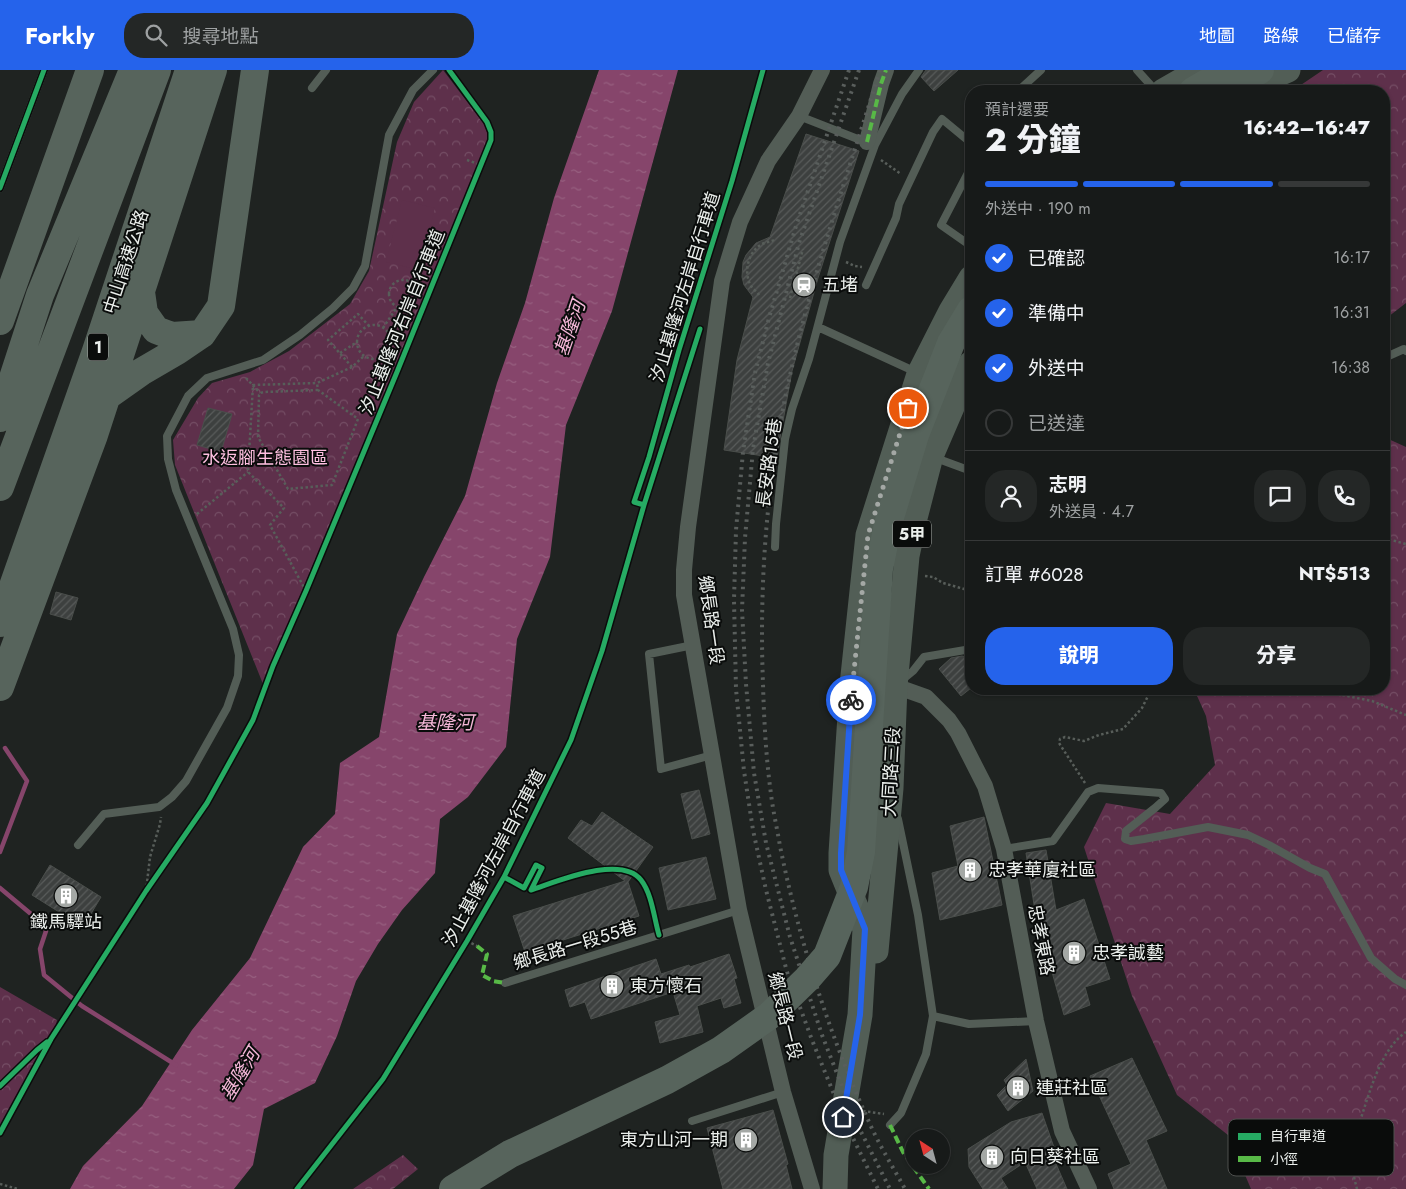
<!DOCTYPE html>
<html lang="zh-TW">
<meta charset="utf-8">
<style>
body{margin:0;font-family:Jost,"Noto Sans TC",sans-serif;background:#242726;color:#f1f3f6;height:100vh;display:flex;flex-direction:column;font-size:19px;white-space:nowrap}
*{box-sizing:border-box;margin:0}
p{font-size:16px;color:#9ea1a2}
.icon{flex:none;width:28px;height:28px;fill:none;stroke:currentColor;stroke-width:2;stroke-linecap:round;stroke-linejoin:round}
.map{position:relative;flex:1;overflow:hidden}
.drawer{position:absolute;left:965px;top:15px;width:425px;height:610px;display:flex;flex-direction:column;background:#171a19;border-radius:20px;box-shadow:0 1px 4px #0004,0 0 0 1px #363838}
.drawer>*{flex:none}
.needle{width:32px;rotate:324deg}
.buttons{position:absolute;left:905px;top:1059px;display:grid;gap:10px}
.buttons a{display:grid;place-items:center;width:45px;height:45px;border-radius:50%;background:#171a19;box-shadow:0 1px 4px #0004,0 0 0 1px #363838;font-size:25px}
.pin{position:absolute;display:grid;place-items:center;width:42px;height:42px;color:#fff;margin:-21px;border:2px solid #fff;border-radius:50%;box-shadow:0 1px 5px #0007}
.courier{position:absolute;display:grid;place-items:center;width:50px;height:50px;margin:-25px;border:4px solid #2563eb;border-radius:50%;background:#fff;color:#222;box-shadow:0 1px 6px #0007}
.head em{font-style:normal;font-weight:800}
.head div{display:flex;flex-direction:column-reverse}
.head{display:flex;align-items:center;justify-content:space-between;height:85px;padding:0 20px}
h1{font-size:32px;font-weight:800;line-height:38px}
.bar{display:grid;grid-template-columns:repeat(4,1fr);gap:8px 5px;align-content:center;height:60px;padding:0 20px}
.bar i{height:6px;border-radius:4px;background:#363838}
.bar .current{background:#2563eb}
.bar p{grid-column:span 4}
.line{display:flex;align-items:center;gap:12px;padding:0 20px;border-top:1px solid #363838}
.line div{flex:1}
.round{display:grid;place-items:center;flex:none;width:52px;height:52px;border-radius:20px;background:#242726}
ol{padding:0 20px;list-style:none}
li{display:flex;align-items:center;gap:15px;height:55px}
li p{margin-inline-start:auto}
li .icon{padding:5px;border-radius:50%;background:#2563eb;color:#fff;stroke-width:4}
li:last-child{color:#9ea1a2}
li i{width:28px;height:28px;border:2px solid #363838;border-radius:50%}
.cta{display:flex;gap:10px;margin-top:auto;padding:10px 20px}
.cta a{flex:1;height:58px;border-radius:20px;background:#2563eb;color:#fff;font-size:20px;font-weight:800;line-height:58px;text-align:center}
.cta a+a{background:#242726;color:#f1f3f6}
header{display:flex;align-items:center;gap:30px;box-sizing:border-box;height:70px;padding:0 25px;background:#2563eb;color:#fff}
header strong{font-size:24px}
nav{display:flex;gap:28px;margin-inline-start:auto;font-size:18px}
.search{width:350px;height:45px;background:#242726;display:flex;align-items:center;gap:12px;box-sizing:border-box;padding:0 18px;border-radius:20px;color:#9ea1a2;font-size:19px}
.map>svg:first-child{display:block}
</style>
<header>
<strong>Forkly</strong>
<div class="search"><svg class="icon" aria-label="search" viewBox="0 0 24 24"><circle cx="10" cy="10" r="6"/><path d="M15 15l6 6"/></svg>搜尋地點</div>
<nav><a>地圖</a><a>路線</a><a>已儲存</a></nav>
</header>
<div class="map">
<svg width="1406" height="1119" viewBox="0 0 1406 1119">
<defs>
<pattern id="forest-crowns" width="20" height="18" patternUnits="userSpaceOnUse" patternTransform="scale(1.25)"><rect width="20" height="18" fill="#5e304b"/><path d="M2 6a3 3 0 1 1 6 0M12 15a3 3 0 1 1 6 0" fill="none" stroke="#754e65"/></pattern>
<pattern id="water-ripples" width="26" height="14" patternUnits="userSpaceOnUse" patternTransform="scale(1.25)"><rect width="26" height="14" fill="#86456b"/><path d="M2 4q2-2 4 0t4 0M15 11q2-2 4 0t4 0" fill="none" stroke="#976080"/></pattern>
<pattern id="building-hatch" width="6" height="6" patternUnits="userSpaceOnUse" patternTransform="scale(1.25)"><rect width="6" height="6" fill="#3d403f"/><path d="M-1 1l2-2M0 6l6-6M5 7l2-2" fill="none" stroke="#595c5b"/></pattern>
</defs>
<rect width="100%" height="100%" fill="#1f2321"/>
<path fill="url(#forest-crowns)" d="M443 0 484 54 487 62 488 71 375 347 263 614 175 395 173 370 198 328 212 313 250 302 289 281 350 234 369 201 397 72 414 32Z
M1323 0H1406V233L1384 250V21H1292Z
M1384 367 1406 377V1119H1251L1228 1065 1177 1025 1132 926 1084 777 1106 733 1170 744 1215 695 1206 646 1194 619H1384Z
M0 917 57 950 52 973 0 1067Z
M403 1085 418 1099 393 1119H353Z"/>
<path fill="#5e304b" d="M402 130 435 138 419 200 386 192Z"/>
<path fill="url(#water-ripples)" d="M599 0H678L612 241 566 355 550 487 517 569 506 677 468 727 440 749 435 803 402 840 378 874 356 911 337 966 315 1013 264 1039 253 1095 234 1119H70L83 1096 142 1036 192 960 250 888 303 777 335 744 340 693 379 667 397 564 424 507 465 426 497 313 525 233 554 128Z"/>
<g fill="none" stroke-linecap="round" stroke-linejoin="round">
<path stroke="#86456b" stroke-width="4.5" d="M0 782 27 711 5 678
M0 818 37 849 46 861 40 879 44 905 82 936 176 995"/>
</g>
<path fill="url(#building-hatch)" stroke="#4a4e4b" d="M926 0H958L934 21 921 7Z
M806 64 859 81 818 208 792 301 780 368 777 388 724 380 737 290 753 227 744 215 742 207 743 192 746 185 756 173 770 167Z
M208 338 232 344 221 382 197 375Z
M56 522 78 528 71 550 50 544Z
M962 586 971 588V618L961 626 939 599 951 588Z
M699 720 710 764 692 769 681 724Z
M602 742 653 777 628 812 639 846 525 882 513 846 625 811 568 768 581 750 592 756Z
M984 747 1002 835 940 850 932 803 958 796 950 756Z
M1046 780 1056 840 1084 829 1110 909 1085 917 1090 935 1064 945 1035 841 1026 783Z
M706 787 716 829 668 840 659 798Z
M50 795 101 827 83 857 32 825Z
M729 884 737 908 734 909 741 933 724 938 721 928 697 936 703 962 660 973 655 952 680 945 673 922 591 949 585 932 570 937 565 920 656 889 661 904 689 895 690 897Z
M1132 988 1167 1061 1146 1070 1167 1119H1114L1108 1104 1131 1094 1090 1006Z
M1026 989 1033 1021 1008 1041 997 1025 1007 1015 1004 1010Z
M773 1040 788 1094 786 1095 792 1119H723L707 1058Z
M1042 1043 1057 1086 1053 1087 1067 1119H1037L1025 1092 1001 1108 1008 1119H983L969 1097 968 1079 1011 1052Z"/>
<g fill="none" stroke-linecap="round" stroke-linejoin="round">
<path stroke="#585e5a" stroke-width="2.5" stroke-dasharray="2.5 2.5" stroke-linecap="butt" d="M467 90 481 95
M881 90 901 104
M846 192 855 196 862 197
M389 224a14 14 0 1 1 28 0a14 14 0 1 1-28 0Z
M759 225C757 222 753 219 751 216 743 202 748 182 762 174 766 172 770 172 774 170
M790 228 803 179
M357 272a17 17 0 1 1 34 0a17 17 0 1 1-34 0Z
M383 258 397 237
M340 283 357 272
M352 297 328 270 358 244 369 256
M246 308 260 323
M318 320 264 322 260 323 259 325 258 367 288 419 332 415 358 349 318 320 317 313 352 297 364 286
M197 444 248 402
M1384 468 1406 474
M925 506 933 507 943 513 971 521
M306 521 270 455 284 438 248 402 253 315 317 313
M1313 619 1372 631 1406 645
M1085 713 1059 673 1060 669 1065 667 1084 671 1099 665 1123 659 1142 638 1149 624 1154 619
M146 821 150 787 160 754 161 747
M467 871 477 876
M863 1041 884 1044
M0 1114 18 1119
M1357 1119C1354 1107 1350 1093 1351 1080 1351 1071 1357 1060 1360 1051 1370 1022 1380 980 1406 962"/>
<path stroke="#535d56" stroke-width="8" d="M1137 0 1156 21
M312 18 326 0
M1018 21 1041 0
M799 46 868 73
M971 97 941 155 971 176
M0 118 44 0
M866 215 896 148 899 134 933 62 942 49 971 73
M818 257 916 302
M1384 288 1404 279 1406 281
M933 387 971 401
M775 477 776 454 785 369 792 339 809 289 840 172 875 75 902 24 919 0
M693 575 649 584 661 699 712 685
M902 610 913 601 924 587 971 579
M898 749 918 845 933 946
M78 775 104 744 159 737 172 727 186 711 227 638 238 606 239 585 233 559 176 420 168 389 167 366 188 326 207 308 263 290 300 265 333 238 353 218 365 196 389 65 413 20 433 0
M1004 779 1053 771 1088 722 1098 718 1161 723 1165 729 1155 738 1126 761 1125 769 1131 771 1144 769 1208 757 1248 765 1269 775 1310 798 1325 804 1371 888 1395 909 1406 915
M505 913 739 840
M692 1051 783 1022
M890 1055 901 1043 926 984 933 946 969 954 1036 951"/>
<path stroke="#535d56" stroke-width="16" d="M867 72 881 14 886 0
M886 616H895L926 627 949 650 958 663 985 716 1004 779 1036 951 1062 1061 1089 1119
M812 1119 783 1022 739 840 684 525V500L688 457 722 211 740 152 768 91 799 46 822 0"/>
<path stroke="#525e56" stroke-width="25" d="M1163 21 1200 0
M1240 21 1288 0
M876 881 891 718 895 616 907 486 915 448 931 386 971 293
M835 1119 836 1085 860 945 865 859 841 800V783L852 615 868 465 919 304 951 241 971 208"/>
<path stroke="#57645c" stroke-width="28" d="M1193 21 1229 0
M1220 21 1260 0
M141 222 144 243 156 260 172 266 202 264
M0 251 90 0
M107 326 141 302 177 281 202 264 221 236 255 0
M0 348 40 225 133 0
M0 417 157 0
M0 553 96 281 189 0
M0 617 94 365 213 0"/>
<path stroke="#595e5c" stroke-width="4" stroke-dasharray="2.5 5" stroke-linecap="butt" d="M849 0 796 156 769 248 755 303 743 382 736 460 734 530 736 619 744 701 753 760 766 820 787 902 812 970 846 1054 878 1119
M859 0 799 173 768 293 753 379 745 468 742 540 746 614 754 703 766 773 790 867 822 965 856 1052 890 1119
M880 0C849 100 814 199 791 301 767 404 759 509 763 614 764 650 766 688 771 724 773 741 777 758 780 776 799 870 829 964 869 1052 879 1075 893 1097 905 1119"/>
<path stroke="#57645c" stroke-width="28" d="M453 1119 510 1084 667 1010 721 980 769 946 807 909 827 886 854 817 861 782 879 499 888 454 915 365 951 273 971 240"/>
<path stroke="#58b947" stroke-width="4" stroke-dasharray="8 4" stroke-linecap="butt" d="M867 72 881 14 886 0
M477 876 487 884 482 905 493 911 505 913
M890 1055 903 1082 929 1119"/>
<g stroke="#0a0c0b" stroke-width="8">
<path id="cycleway" d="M0 118 44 0
M644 435 634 432 649 387 679 280 732 111 763 0
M504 807 524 818 536 795 542 798 531 820C556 812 621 784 641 810 652 824 654 848 659 865
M0 1016 37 980 47 972
M0 1063 51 969 146 821 207 733 253 650 273 596 306 521 397 302 491 70V62L487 52 449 0
M297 1119 383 1009 467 871 504 807 571 670 602 581 644 435 700 259"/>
</g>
<use href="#cycleway" stroke="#26ab63" stroke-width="5"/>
</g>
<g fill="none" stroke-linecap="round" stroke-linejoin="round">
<path stroke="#a4a8a5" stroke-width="5" stroke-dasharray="0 9" d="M851 630 868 465 908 338"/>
<path stroke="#2563eb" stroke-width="6" d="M843 1047 860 945 865 859 841 800V783L851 630"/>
</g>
<defs>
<g id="station-disc" transform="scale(1.25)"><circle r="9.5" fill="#a4a8a5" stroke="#0a0c0b"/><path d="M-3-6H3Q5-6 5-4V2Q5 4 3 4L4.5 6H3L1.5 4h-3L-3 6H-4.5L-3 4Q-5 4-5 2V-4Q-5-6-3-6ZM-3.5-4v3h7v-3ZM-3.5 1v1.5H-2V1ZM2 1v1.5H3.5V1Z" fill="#fff"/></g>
<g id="building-disc" transform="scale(1.25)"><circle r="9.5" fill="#a4a8a5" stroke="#0a0c0b"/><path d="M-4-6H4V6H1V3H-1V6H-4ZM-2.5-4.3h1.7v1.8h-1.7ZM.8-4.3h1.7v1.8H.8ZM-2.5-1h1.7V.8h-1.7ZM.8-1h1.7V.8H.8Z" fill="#fff"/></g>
</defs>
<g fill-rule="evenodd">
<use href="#station-disc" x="804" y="215"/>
<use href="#building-disc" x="970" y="800"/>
<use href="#building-disc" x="66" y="826"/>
<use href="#building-disc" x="1074" y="883"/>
<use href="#building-disc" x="612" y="916"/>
<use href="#building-disc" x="1018" y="1018"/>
<use href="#building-disc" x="746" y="1070"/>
<use href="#building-disc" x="992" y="1087"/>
</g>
<g text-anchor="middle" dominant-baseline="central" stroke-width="4" stroke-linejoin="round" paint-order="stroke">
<g fill="#0a0c0b" stroke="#a8aba8" stroke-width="1">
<rect x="88" y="263.5" width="20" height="27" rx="4"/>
<rect x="893" y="450.5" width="38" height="27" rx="4"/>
</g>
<g font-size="16" font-weight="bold" fill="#ebefec">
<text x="98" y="277">1</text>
<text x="912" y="464">5甲</text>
</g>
<g font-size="18" fill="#ebefec" stroke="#0a0c0b">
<text transform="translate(126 192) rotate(-72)">中山高速公路</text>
<text transform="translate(685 217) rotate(-73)">汐止基隆河左岸自行車道</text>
<text transform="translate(402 252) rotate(-68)">汐止基隆河右岸自行車道</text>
<text transform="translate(769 393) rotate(-82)">長安路15巷</text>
<text transform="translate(711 550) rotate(82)">鄉長路一段</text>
<text transform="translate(891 702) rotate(-87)">大同路三段</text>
<text transform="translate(494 788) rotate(-62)">汐止基隆河左岸自行車道</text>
<text transform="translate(1041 870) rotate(79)">忠孝東路</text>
<text transform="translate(575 875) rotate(-17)">鄉長路一段55巷</text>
<text transform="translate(785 946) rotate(76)">鄉長路一段</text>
</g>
<g font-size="18" fill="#ebefec" stroke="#0a0c0b" text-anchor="start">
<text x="822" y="215">五堵</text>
<text x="988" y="800">忠孝華廈社區</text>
<text x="66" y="852" text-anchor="middle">鐵馬驛站</text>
<text x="1092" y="883">忠孝誠藝</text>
<text x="630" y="916">東方懷石</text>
<text x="1036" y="1018">連莊社區</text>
<text x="728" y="1070" text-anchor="end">東方山河一期</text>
<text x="1010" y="1087">向日葵社區</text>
</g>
<g font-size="18" fill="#febfe0" stroke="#0a0c0b">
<text x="265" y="388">水返腳生態園區</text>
</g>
<g font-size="19" font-style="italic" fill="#f5b7d8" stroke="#0a0c0b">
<text transform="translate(570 258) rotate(-71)">基隆河</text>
<text x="445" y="652">基隆河</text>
<text transform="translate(240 1004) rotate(-59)">基隆河</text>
</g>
</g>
<rect x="1228" y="1049" width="166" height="57" rx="8" fill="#0a0c0b" stroke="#4e504e" stroke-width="1"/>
<rect x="1238" y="1063" width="23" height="7" fill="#26ab63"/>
<rect x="1238" y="1086" width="23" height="6" fill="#58b947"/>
<g font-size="14" fill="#ebefec">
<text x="1270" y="1071">自行車道</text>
<text x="1270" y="1094">小徑</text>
</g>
</svg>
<div class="buttons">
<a><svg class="needle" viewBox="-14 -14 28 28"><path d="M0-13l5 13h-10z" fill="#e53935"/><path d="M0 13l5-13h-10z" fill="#9ea1a2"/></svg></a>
</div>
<div class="pin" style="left:908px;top:338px;background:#ea580c"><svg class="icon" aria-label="bag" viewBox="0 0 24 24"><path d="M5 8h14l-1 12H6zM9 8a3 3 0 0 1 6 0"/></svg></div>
<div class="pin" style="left:843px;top:1047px;background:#1f2937"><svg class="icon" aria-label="home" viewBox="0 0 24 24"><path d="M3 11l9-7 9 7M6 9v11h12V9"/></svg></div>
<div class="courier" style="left:851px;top:630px"><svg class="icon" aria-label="bike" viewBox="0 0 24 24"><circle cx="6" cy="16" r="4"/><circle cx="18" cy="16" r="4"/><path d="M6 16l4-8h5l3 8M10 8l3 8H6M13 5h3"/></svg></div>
<section class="drawer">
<div class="head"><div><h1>2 分鐘</h1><p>預計還要</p></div><em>16:42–16:47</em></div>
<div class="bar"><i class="current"></i><i class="current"></i><i class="current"></i><i></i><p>外送中 · 190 m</p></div>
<ol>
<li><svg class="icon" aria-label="check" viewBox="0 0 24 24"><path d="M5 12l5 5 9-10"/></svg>已確認<p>16:17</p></li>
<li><svg class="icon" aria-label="check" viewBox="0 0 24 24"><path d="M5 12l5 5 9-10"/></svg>準備中<p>16:31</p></li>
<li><svg class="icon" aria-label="check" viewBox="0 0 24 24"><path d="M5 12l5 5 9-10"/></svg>外送中<p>16:38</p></li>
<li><i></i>已送達</li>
</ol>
<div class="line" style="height:90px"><a class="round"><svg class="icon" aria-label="person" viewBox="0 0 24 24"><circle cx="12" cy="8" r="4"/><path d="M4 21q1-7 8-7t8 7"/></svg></a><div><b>志明</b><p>外送員 · 4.7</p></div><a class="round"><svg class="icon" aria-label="chat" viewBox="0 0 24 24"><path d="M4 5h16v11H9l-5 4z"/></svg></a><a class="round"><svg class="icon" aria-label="phone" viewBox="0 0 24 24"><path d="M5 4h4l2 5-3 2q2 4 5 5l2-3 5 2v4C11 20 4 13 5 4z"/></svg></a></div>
<div class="line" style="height:65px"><div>訂單 #6028</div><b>NT$513</b></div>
<div class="cta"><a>說明</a><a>分享</a></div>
</section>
</div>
